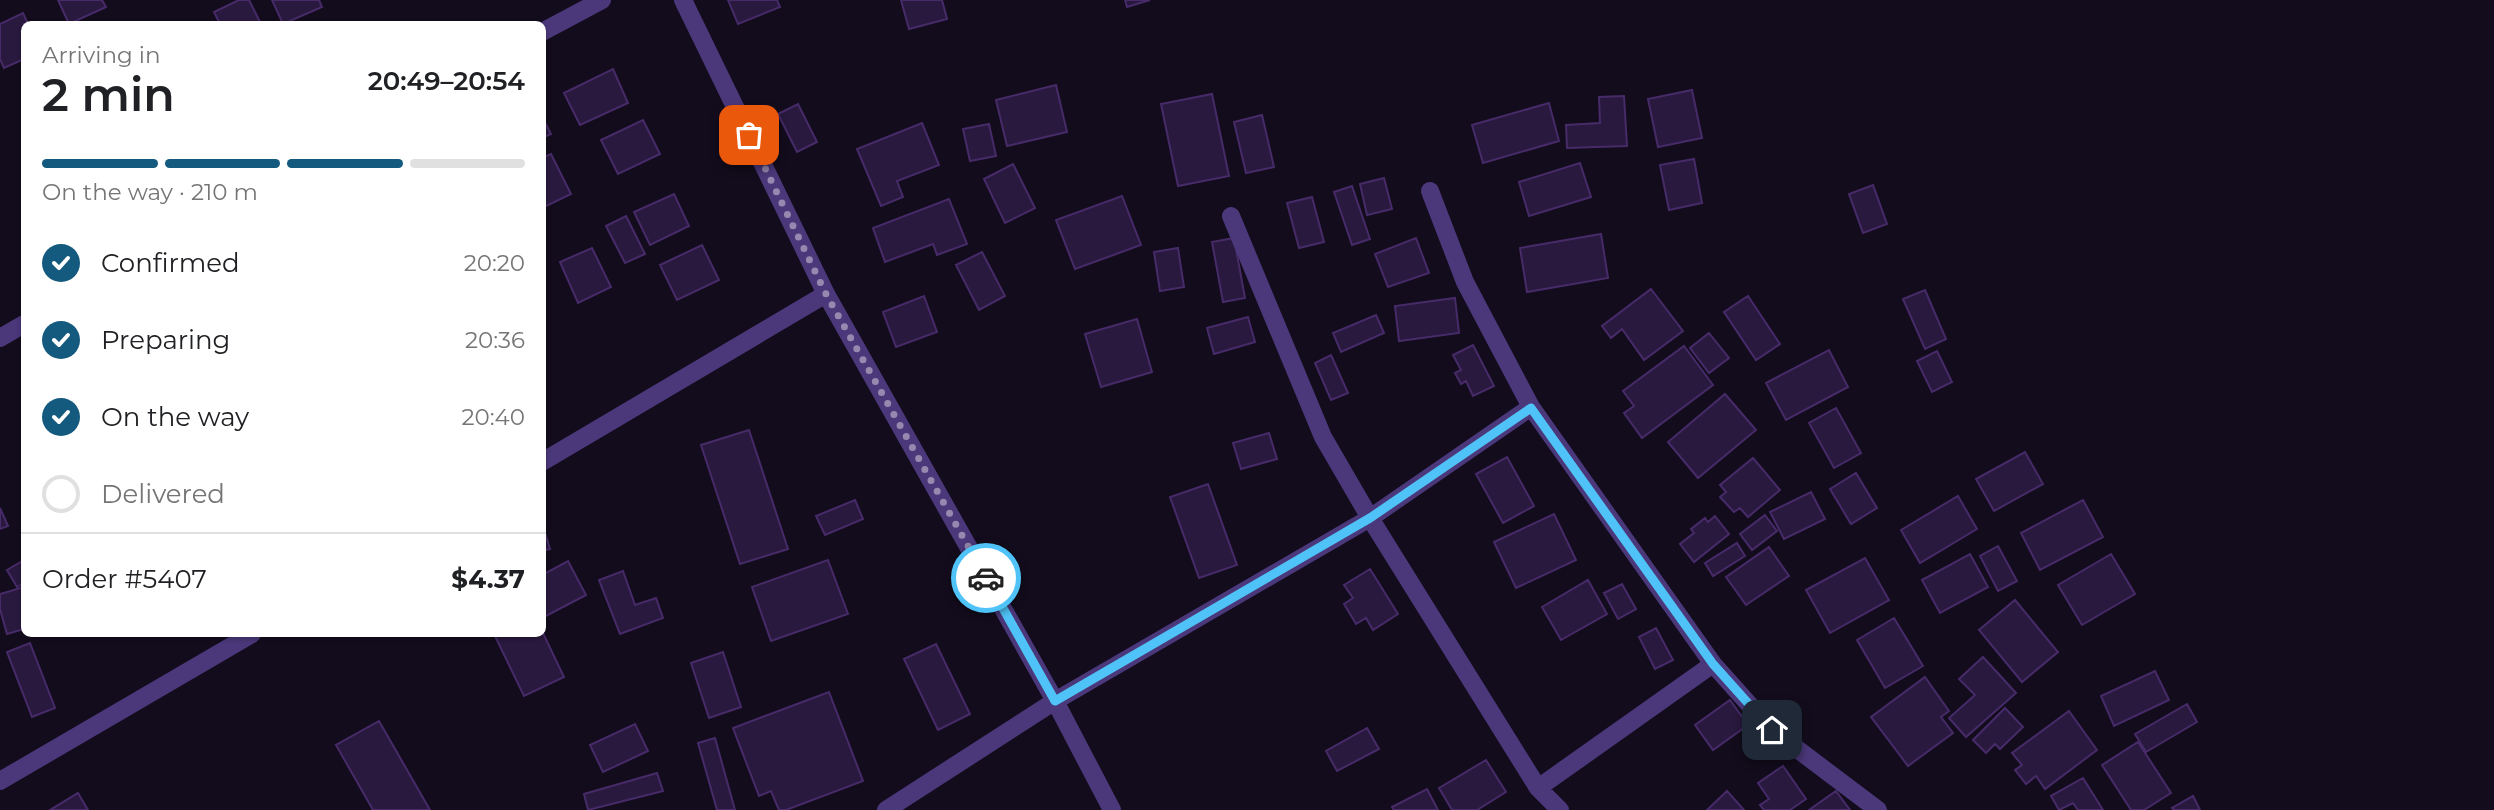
<!DOCTYPE html>
<meta charset="utf-8">
<style>
body{margin:0;font-family:Montserrat,sans-serif;background:#f2f2f2;color:#202124;height:100vh;display:flex;flex-direction:column;font-size:26px;white-space:nowrap}
*{box-sizing:border-box;margin:0}
p{font-size:23px;color:#757577}
.icon{flex:none;width:38px;height:38px;fill:none;stroke:currentColor;stroke-width:2;stroke-linecap:round;stroke-linejoin:round}
.map{position:relative;flex:1;overflow:hidden}
.details{position:absolute;left:21px;top:21px;width:525px;height:616px;display:flex;flex-direction:column;background:#fff;border-radius:10px;box-shadow:0 2px 5px #0004}
.details>*{flex:none}
.pin{position:absolute;display:grid;place-items:center;width:60px;height:60px;color:#fff;margin:-30px;border-radius:14px;box-shadow:0 4px 10px #0006}
.courier{position:absolute;display:grid;place-items:center;width:70px;height:70px;margin:-35px;border:5px solid #4fc3f7;border-radius:50%;background:#fff;color:#222;box-shadow:0 2px 9px #0007}
.headline em{font-style:normal;font-weight:600}
.headline div{display:flex;flex-direction:column-reverse}
.headline{display:flex;align-items:center;justify-content:space-between;height:119px;padding:0 21px}
h1{font-size:46px;font-weight:600;line-height:52px}
.bar{display:grid;grid-template-columns:repeat(4,1fr);gap:10px 7px;align-content:center;height:84px;padding:0 21px}
.bar i{height:9px;border-radius:5px;background:#e0e0e0}
.bar .current{background:#14597e}
.bar p{grid-column:span 4}
.line{display:flex;align-items:center;gap:18px;padding:0 21px;border-top:2px solid #e0e0e0}
.line div{flex:1}
ol{padding:0 21px;list-style:none}
li{display:flex;align-items:center;gap:21px;height:77px}
li p{margin-inline-start:auto}
li .icon{padding:7px;border-radius:50%;background:#14597e;color:#fff;stroke-width:4}
li:last-child{color:#757577}
li i{width:38px;height:38px;border:4px solid #e0e0e0;border-radius:50%}
.map>svg:first-child{display:block}
</style>
<div class="map">
<svg width="2494" height="810" viewBox="0 0 2494 810">
<rect width="100%" height="100%" fill="#130c1d"/>
<path fill="#29193e" stroke="#472b69" stroke-width="2" d="M58 0H102L106 7 69 24Z
M239 0H249L261 24H220L214 12Z
M272 0H319L322 7 283 24Z
M728 0H777L780 7 738 24Z
M901 0H942L947 19 909 29Z
M1125 0H1150L1127 7Z
M23 13 28 24H24V59L4 68 0 59V24Z
M613 69 628 103 580 125 564 93Z
M1056 85 1067 132 1007 146 996 100Z
M1692 90 1702 138 1658 147 1648 99Z
M1212 94 1229 176 1178 186 1161 104Z
M1624 96 1627 146 1567 148 1566 125 1600 123 1599 97Z
M1549 103 1559 141 1483 163 1472 125Z
M798 104 817 142 797 152 778 114Z
M1262 115 1274 167 1246 173 1234 122Z
M542 117 551 134 542 138Z
M643 120 660 154 618 174 601 140Z
M922 123 939 165 897 181 903 197 881 206 857 149Z
M989 124 996 156 970 161 963 129Z
M551 154 571 194 542 208V158Z
M1694 159 1702 203 1669 210 1660 165Z
M1580 163 1591 197 1529 216 1519 182Z
M1013 164 1035 208 1005 223 984 179Z
M1384 178 1392 209 1367 215 1360 184Z
M1873 185 1887 224 1863 233 1849 194Z
M1352 186 1370 239 1352 245 1334 192Z
M674 194 689 226 650 245 634 212Z
M1122 196 1141 245 1075 269 1056 220Z
M1312 197 1324 242 1299 248 1287 203Z
M949 199 967 244 937 255 933 244 885 262 873 228Z
M626 216 645 254 625 263 606 226Z
M1601 234 1608 278 1527 292 1520 248Z
M1234 238 1245 298 1223 302 1212 242Z
M1416 238 1429 273 1388 287 1375 254Z
M702 245 719 280 677 300 660 265Z
M592 248 611 287 578 303 560 262Z
M1178 248 1184 287 1160 291 1154 252Z
M982 252 1005 296 979 310 956 265Z
M1651 289 1683 331 1644 360 1622 329 1611 338 1602 326Z
M1925 290 1946 339 1925 349 1903 299Z
M924 296 937 332 896 347 883 312Z
M1748 296 1780 344 1756 360 1724 312Z
M1455 298 1459 333 1399 341 1395 306Z
M1376 315 1384 333 1341 352 1333 333Z
M1248 317 1255 342 1214 354 1207 328Z
M1137 319 1152 372 1101 387 1085 334Z
M1709 333 1729 358 1709 373 1690 348Z
M1473 345 1494 386 1473 396 1466 381 1461 384 1455 373 1461 370 1453 355Z
M1684 346 1713 385 1642 438 1624 413 1634 406 1623 391Z
M1829 350 1848 387 1786 420 1766 383Z
M1937 351 1952 382 1932 392 1917 361Z
M1331 355 1348 393 1331 400 1315 363Z
M1725 394 1756 430 1698 478 1668 442Z
M1836 408 1861 453 1834 468 1809 423Z
M749 430 788 549 740 564 701 445Z
M1269 433 1277 459 1241 469 1233 443Z
M2025 452 2043 484 1994 511 1976 479Z
M1507 457 1534 506 1503 523 1476 474Z
M1753 458 1780 490 1748 517 1740 508 1734 512 1720 497 1726 492 1720 485Z
M1856 473 1877 508 1851 524 1830 489Z
M1208 484 1237 565 1199 578 1170 497Z
M1811 492 1825 519 1784 539 1770 512Z
M1958 496 1977 529 1920 563 1901 530Z
M855 500 863 519 825 535 816 516Z
M2083 500 2103 537 2040 570 2021 533Z
M0 508 8 526 0 529Z
M1554 514 1576 560 1516 588 1494 542Z
M1765 515 1777 531 1752 550 1740 534Z
M1715 516 1729 534 1694 562 1680 544 1694 533 1691 529 1705 518 1708 522Z
M542 523 550 549 542 551Z
M1737 543 1745 556 1713 576 1705 563Z
M1998 546 2017 581 1998 591 1980 556Z
M1769 547 1789 576 1746 605 1726 577Z
M1970 554 1988 587 1940 613 1922 580Z
M2111 554 2135 594 2082 625 2058 585Z
M1865 558 1889 600 1830 633 1806 590Z
M24 560V583L17 587 7 570Z
M828 560 848 614 771 641 752 587Z
M568 561 586 595 542 618V575Z
M1370 569 1398 614 1373 630 1366 618 1356 624 1344 604 1353 598 1344 585Z
M623 571 635 605 656 598 663 618 620 634 599 580Z
M1588 580 1607 614 1561 640 1542 607Z
M1622 584 1636 609 1618 619 1604 593Z
M24 587V629L7 634 0 609V594Z
M2015 600 2058 652 2022 682 1979 630Z
M1894 618 1923 666 1885 688 1857 640Z
M1656 628 1673 660 1655 669 1639 637Z
M542 631 564 677 524 696 494 634H542Z
M30 643 55 708 32 717 7 652Z
M936 644 970 714 938 730 904 659Z
M723 652 741 707 709 718 691 663Z
M1983 657 2016 693 1966 737 1949 718 1975 695 1959 679Z
M2155 671 2169 700 2114 726 2101 696Z
M1925 677 1949 711 1941 717 1953 733 1908 766 1871 717Z
M829 692 863 781 786 810H779L771 791 759 796 733 728Z
M1730 700 1748 725 1713 750 1695 725Z
M2187 704 2197 722 2146 752 2135 734Z
M2005 708 2023 727 2000 749 1995 744 1986 753 1973 740Z
M2069 711 2097 750 2045 789 2036 776 2026 784 2015 770 2022 765 2012 753Z
M379 721 430 810H373L336 745Z
M635 724 648 751 603 772 590 745Z
M1367 728 1379 749 1337 771 1326 751Z
M715 738 735 810H717L698 743Z
M2138 742 2171 793 2144 810H2131L2102 765Z
M1486 760 1506 792 1477 810H1452L1439 788Z
M1783 766 1806 799 1790 810H1764L1760 805 1769 799 1758 783Z
M657 773 663 791 588 810 584 794Z
M2083 778 2103 810H2078L2073 803 2059 810 2051 796Z
M1427 789 1438 810H1394L1392 807Z
M1727 791 1744 810H1707Z
M1836 791 1850 810H1809Z
M78 793 88 810H50Z
M2193 796 2200 810H2174L2172 808Z"/>
<g fill="none" stroke-linecap="round" stroke-linejoin="round">
<path stroke="#4b387b" stroke-width="18" d="M683 0 826 294
M542 32 602 0
M1430 191 1465 282 1531 407
M1231 216 1323 437 1370 518 1538 788 1560 810
M0 338 24 324
M542 462 826 294 1055 701 1112 810
M0 781 252 634
M1538 788 1713 664
M886 810 1055 701 1370 518 1531 407 1713 664 1772 730 1878 810"/>
</g>
<g fill="none" stroke-linecap="round" stroke-linejoin="round">
<path stroke="#9688af" stroke-width="7" stroke-dasharray="0 12.6" d="M749 135 826 294 986 578"/>
<path stroke="#4fc3f7" stroke-width="9" d="M986 578 1055 701 1370 518 1531 408 1713 664 1772 730"/>
</g>
</svg>
<div class="pin" style="left:749px;top:135px;background:#ea580c"><svg class="icon" aria-label="bag" viewBox="0 0 24 24"><path d="M5 8h14l-1 12H6zM9 8a3 3 0 0 1 6 0"/></svg></div>
<div class="pin" style="left:1772px;top:730px;background:#1f2937"><svg class="icon" aria-label="home" viewBox="0 0 24 24"><path d="M3 11l9-7 9 7M6 9v11h12V9"/></svg></div>
<div class="courier" style="left:986px;top:578px"><svg class="icon" aria-label="car" viewBox="0 0 24 24"><path d="M5 17H2v-5l4-1 3-4h7l3 4 3 1v5h-3M9 17h6M6 11h13"/><circle cx="7" cy="17" r="2"/><circle cx="17" cy="17" r="2"/></svg></div>
<section class="details">
<div class="headline"><div><h1>2 min</h1><p>Arriving in</p></div><em>20:49–20:54</em></div>
<div class="bar"><i class="current"></i><i class="current"></i><i class="current"></i><i></i><p>On the way · 210 m</p></div>
<ol>
<li><svg class="icon" aria-label="check" viewBox="0 0 24 24"><path d="M5 12l5 5 9-10"/></svg>Confirmed<p>20:20</p></li>
<li><svg class="icon" aria-label="check" viewBox="0 0 24 24"><path d="M5 12l5 5 9-10"/></svg>Preparing<p>20:36</p></li>
<li><svg class="icon" aria-label="check" viewBox="0 0 24 24"><path d="M5 12l5 5 9-10"/></svg>On the way<p>20:40</p></li>
<li><i></i>Delivered</li>
</ol>
<div class="line" style="height:91px"><div>Order #5407</div><b>$4.37</b></div>
</section>
</div>
